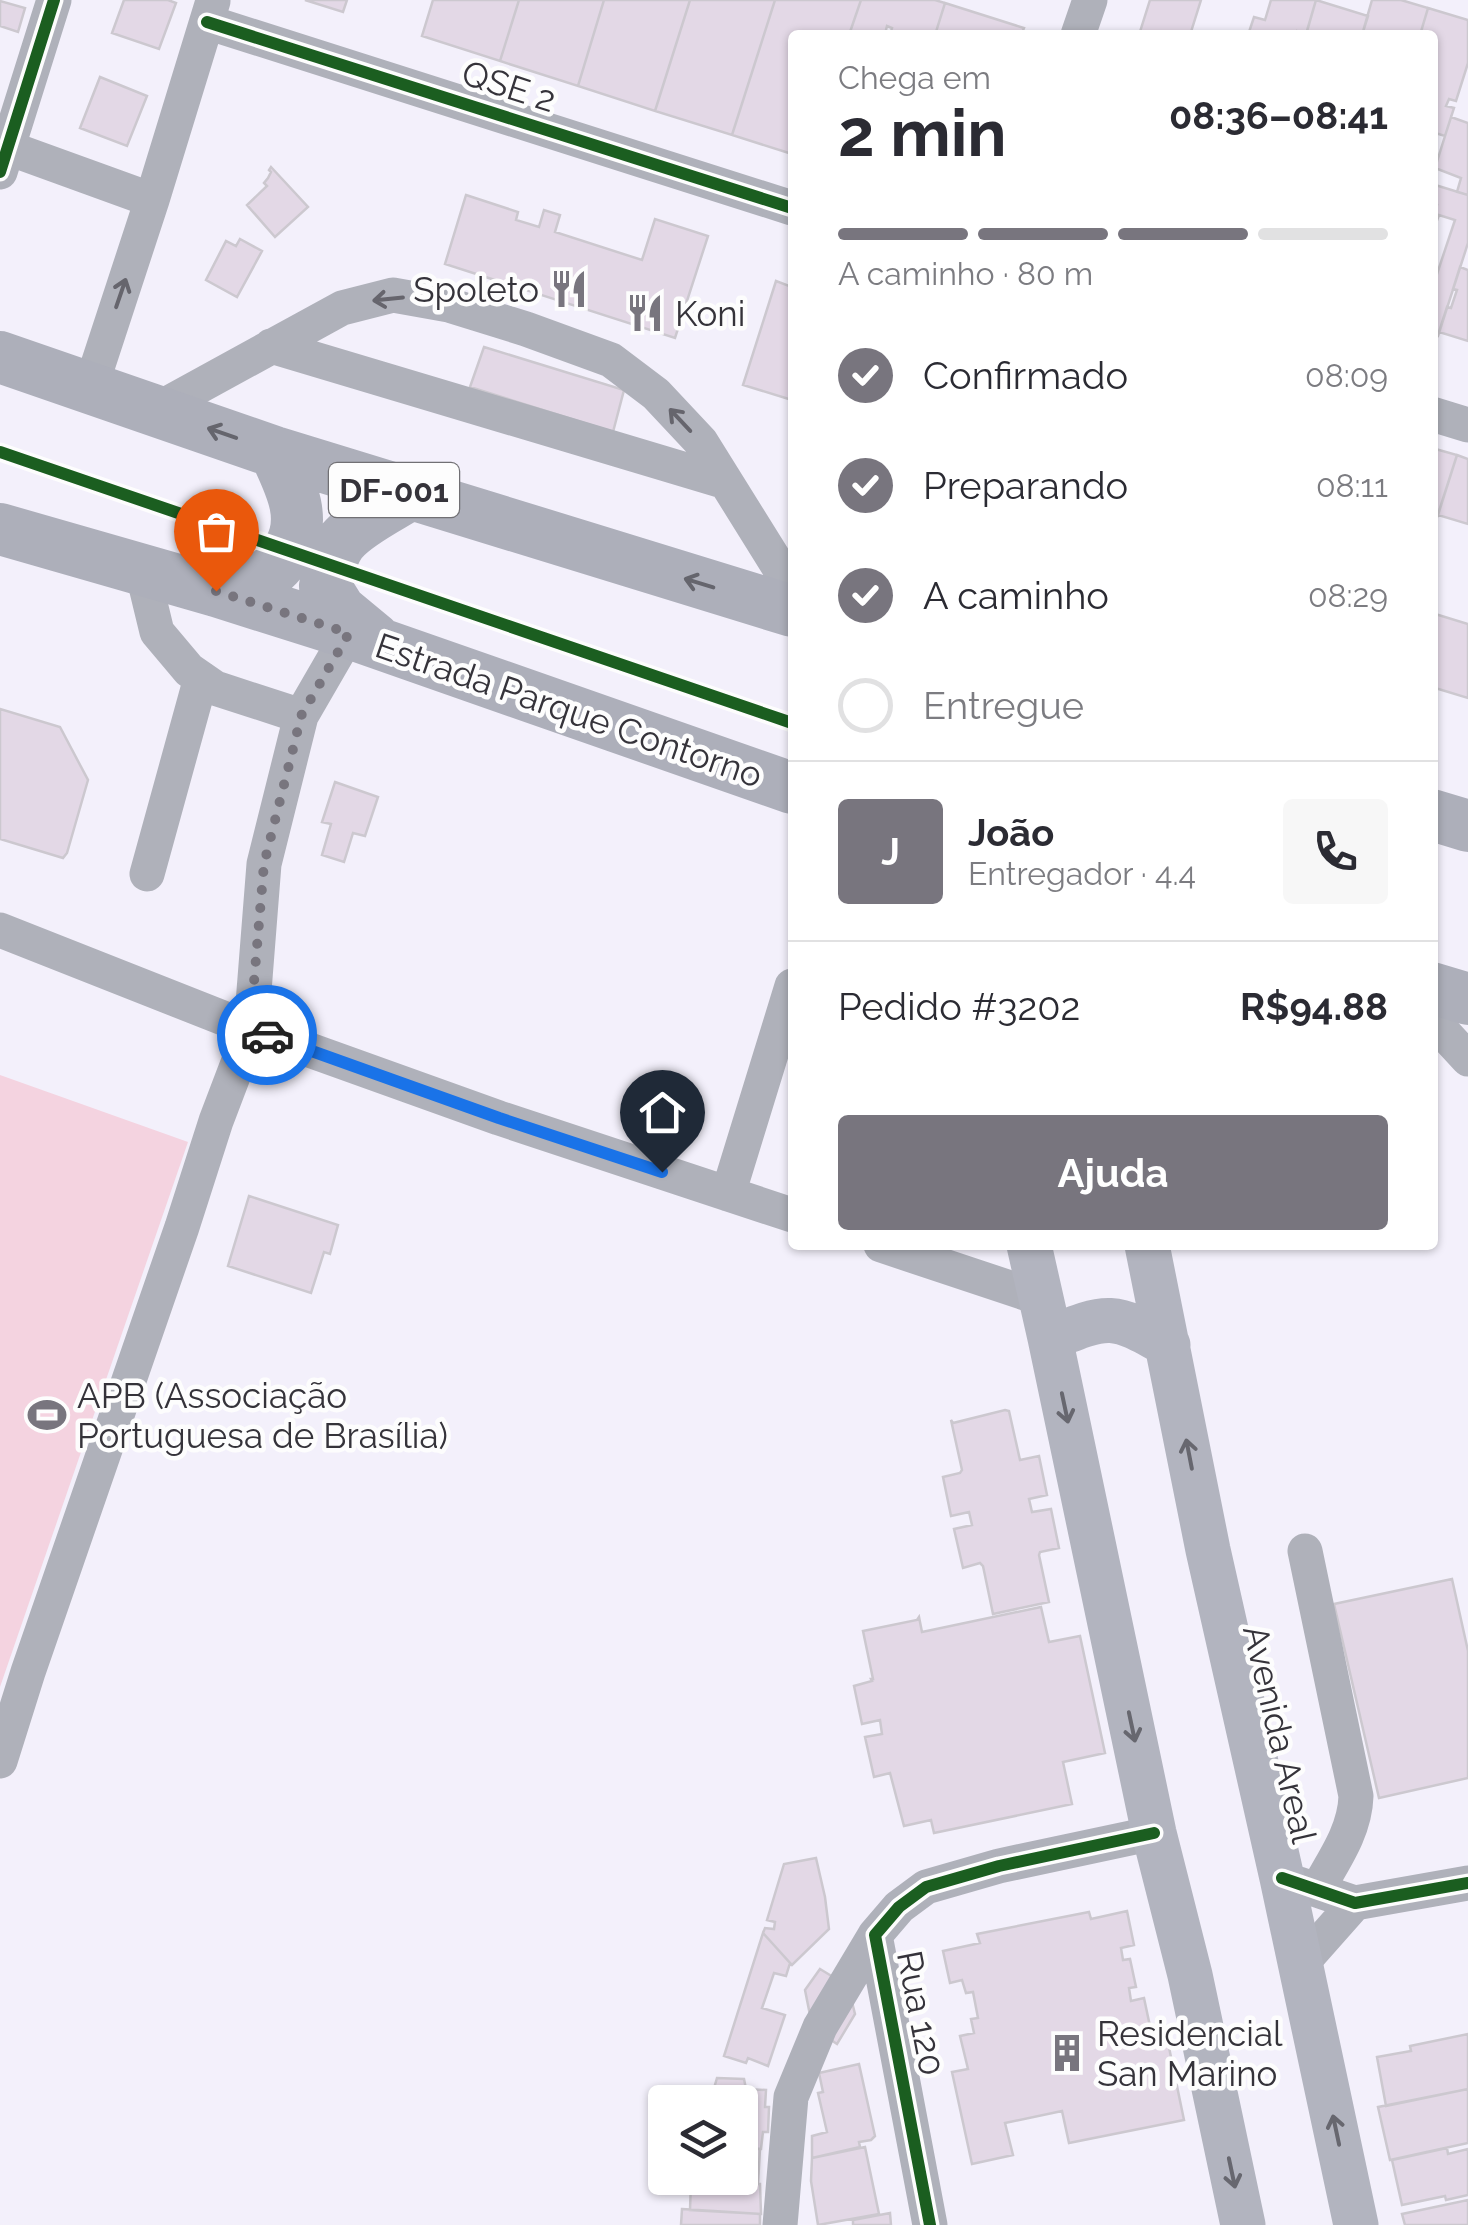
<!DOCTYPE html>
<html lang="pt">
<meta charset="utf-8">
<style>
body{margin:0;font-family:Raleway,sans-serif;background:#f7f7f7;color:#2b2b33;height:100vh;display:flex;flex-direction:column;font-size:38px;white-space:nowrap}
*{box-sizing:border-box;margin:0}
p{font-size:32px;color:#7c7c81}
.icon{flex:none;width:55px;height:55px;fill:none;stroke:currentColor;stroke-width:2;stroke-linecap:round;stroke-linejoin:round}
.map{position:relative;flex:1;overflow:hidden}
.panel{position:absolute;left:788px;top:30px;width:650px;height:1220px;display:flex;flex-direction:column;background:#fff;border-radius:10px;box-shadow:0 2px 8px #0004}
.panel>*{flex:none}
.buttons{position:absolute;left:648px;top:2085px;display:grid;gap:20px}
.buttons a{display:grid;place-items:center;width:110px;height:110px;border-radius:10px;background:#fff;box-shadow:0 2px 8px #0004;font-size:50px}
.pin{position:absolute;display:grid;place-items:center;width:85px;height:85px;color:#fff;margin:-102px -42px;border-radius:50% 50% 50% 0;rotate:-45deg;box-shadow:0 0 10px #0007}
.pin .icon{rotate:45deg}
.courier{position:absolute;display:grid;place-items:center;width:100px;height:100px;margin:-50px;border:8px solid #1a73e8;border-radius:50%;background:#fff;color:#222;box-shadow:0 2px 12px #0007}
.head em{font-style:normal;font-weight:700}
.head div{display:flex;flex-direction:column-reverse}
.head{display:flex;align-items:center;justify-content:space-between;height:170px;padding:0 50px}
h1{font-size:65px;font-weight:700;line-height:75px}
.bar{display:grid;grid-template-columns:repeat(4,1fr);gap:15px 10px;align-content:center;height:120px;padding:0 50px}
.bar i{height:12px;border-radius:8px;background:#e1e1e2}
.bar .on{background:#78757e}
.bar p{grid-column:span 4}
.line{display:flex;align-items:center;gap:25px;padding:0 50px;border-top:2px solid #e1e1e2}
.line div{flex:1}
.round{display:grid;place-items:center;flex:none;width:105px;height:105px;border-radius:10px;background:#f7f7f7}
ol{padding:0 50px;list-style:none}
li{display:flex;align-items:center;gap:30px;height:110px}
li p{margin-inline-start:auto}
li .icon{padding:10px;border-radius:50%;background:#78757e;color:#fff;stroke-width:4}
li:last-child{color:#7c7c81}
li i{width:55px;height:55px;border:5px solid #e1e1e2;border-radius:50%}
.button{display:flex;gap:20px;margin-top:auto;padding:20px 50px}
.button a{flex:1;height:115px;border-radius:10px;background:#78757e;color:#fff;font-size:40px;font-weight:700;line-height:115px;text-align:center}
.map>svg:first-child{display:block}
</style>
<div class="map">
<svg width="1468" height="2225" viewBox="0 0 1468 2225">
<rect width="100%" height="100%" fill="#f3f0fb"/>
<path fill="#f4d3e0" d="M0 1075 188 1142 0 1687Z"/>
<path fill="#e3d8e6" stroke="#ccc8cf" stroke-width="2.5" d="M124 0H168L176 3 159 49 112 33Z
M305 0H347L343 12Z
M433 0H519L500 61 422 36Z
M519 0H604L578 86 500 61Z
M604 0H690L655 111 578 86Z
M690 0H775L732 135 655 111Z
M775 0H861L849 35H792V154L732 135Z
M861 0H935L945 3 935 35H890L892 28 887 26 885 34 888 35H849Z
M1150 0H1201L1190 35H1139Z
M1271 0H1316L1306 34 1297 31 1296 35H1248L1254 17 1265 20Z
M1316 0 1368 16 1362 35H1306Z
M1372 0H1401L1428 8 1420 35H1362Z
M0 1 25 8 18 32 0 26Z
M945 3 1024 28 1021 35H935Z
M1428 8 1468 20V63L1456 101 1449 99 1446 106 1454 108 1445 136 1432 132V35H1420Z
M100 77 147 96 127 146 80 128Z
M1451 117 1468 123V195L1457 192 1461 178 1435 168Z
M271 167 308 207 275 237 247 205 267 186 264 183 268 178 271 172 269 170Z
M1432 184 1468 195V243L1438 336 1432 334V289L1455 220 1439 215 1432 234V213H1435L1437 205 1432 204Z
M466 195 518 212 516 220 539 227 544 210 560 215 555 232 642 260 655 219 708 236 675 338 445 264Z
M240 239 262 251 237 297 206 280 226 241 236 246Z
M1460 267 1468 270V341L1439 332 1447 307 1451 308 1457 290 1453 289Z
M776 281 792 287V400L743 385Z
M484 347 624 390 613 432 470 387Z
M1432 448 1457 455 1432 533Z
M1457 455 1468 459V524L1438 515Z
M1432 613 1468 624V698L1432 687Z
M0 709 60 727 88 780 67 853 63 858 0 839Z
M335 782 378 797 365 836 353 833 344 862 322 855 331 824 322 822Z
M249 1196 338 1225 330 1254 324 1252 311 1293 228 1266Z
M1005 1410 1009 1411 1020 1460 1039 1456 1047 1495 1029 1499 1032 1512 1051 1509 1059 1548 1040 1552 1039 1555 1049 1602 993 1614 983 1566 980 1563 963 1568 954 1529 972 1525 969 1512 951 1516 943 1477 960 1473 962 1470 951 1420 953 1423Z
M1452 1579 1468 1651V1778L1379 1798 1334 1604Z
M1041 1607 1049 1642 1080 1636 1105 1753 1063 1762 1072 1804 934 1833 931 1820 904 1826 890 1773 874 1777 865 1737 882 1734 880 1720 862 1724 854 1686 872 1681 871 1679H873L863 1631 917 1620 919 1617 922 1632Z
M816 1858 825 1897 829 1929 792 1965 763 1933 765 1928 774 1929 775 1922 767 1920 784 1864Z
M1127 1911 1134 1945 1121 1948 1123 1960 1130 1959 1136 1987 1129 1988 1131 2001 1144 1998 1151 2031 1165 2028 1184 2120 1069 2143 1062 2111 1005 2123 1013 2155 972 2164 952 2072 968 2069 960 2036 974 2033 971 2019 978 2018 973 1992 966 1993 962 1980 950 1983 943 1951 980 1943 977 1934 1089 1912 1091 1919Z
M763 1933 790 1963 786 1976 774 1973 762 2008 785 2015 768 2066 748 2058 746 2063 724 2056Z
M820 1969 848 1986 855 2014 837 2044 809 2025 811 2020 805 1990Z
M1468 2034V2089L1386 2106 1377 2057 1411 2051 1410 2046Z
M859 2064 875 2136 871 2140 859 2142 860 2147 812 2158V2136L827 2132 818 2093 823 2092 819 2073Z
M717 2078 744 2079 746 2089 766 2090 765 2107H769L768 2132H763L761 2149 740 2147V2102H710Z
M1468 2089V2143L1390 2160 1378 2107Z
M865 2147 879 2214 818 2225 811 2181 812 2158Z
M1447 2148 1448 2154 1468 2149V2195L1446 2200 1445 2196 1402 2205 1392 2160Z
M740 2149H760L758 2184H760L761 2214 690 2210 691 2181H695V2178H740Z
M1468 2200V2225H1405L1402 2214Z
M682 2209 760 2214V2225H681Z
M890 2213 891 2225H853V2220Z"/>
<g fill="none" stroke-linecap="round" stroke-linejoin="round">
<path stroke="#afb1ba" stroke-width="35" d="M207 22 792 208
M1078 35 1090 0
M0 145 152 200
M0 172 54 0
M271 346 726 482
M91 386 152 200 213 1
M156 410 342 308 393 295 449 305 526 329 611 360 656 394 701 442 792 588
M1432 414 1468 425
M142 570 157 632 189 670 215 688 301 716
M147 874 201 678
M0 930 251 1029 499 1118 792 1215
M1432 1020 1468 1059
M728 1194 792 986
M881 1245 1040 1298
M1305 1551 1356 1796C1355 1831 1334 1860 1317 1890
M0 1761 28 1672 182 1227 216 1121 251 1029 264 864 301 716 349 633
M1299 1884 1355 1903 1468 1883
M1301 1964 1355 1903
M780 2225 791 2097 820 2027 875 1935
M930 2225 875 1935 899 1907 926 1887 999 1866 1154 1833"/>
<path stroke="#b2b4bf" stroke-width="45" d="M1029 1245 1050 1338 1154 1833 1190 1975 1243 2225
M1147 1245 1208 1550 1282 1878 1356 2225
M1050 1338C1109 1314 1113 1313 1168 1345"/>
<path stroke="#adafba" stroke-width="52" d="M0 357 275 452 792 611
M0 529 216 591 349 633 792 788
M216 591C231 587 248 584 262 577 275 570 281 563 289 549 308 517 289 483 275 452
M375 639 340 610 325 586C328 571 332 554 342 541 357 523 390 507 409 495
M1432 815 1468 826
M1432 988 1468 999"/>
<g stroke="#fdfdfd" stroke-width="19">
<path id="cycleway" d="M207 22 792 208
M0 172 54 0
M0 452 792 723
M1282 1878 1355 1903 1468 1883
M930 2225 875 1935 899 1907 926 1887 999 1866 1154 1833"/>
</g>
<use href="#cycleway" stroke="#1b5e20" stroke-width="12"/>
</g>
<defs><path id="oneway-shaft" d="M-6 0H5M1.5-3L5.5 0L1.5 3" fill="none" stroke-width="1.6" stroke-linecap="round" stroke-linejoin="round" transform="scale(2.5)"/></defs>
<g stroke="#66656d">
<use href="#oneway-shaft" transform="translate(121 293) rotate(-71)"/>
<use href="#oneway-shaft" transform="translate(388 299) rotate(174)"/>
<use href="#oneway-shaft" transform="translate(680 420) rotate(-133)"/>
</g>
<g stroke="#65656d">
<use href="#oneway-shaft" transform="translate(222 433) rotate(-161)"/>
<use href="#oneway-shaft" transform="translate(699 583) rotate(-163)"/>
</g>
<g stroke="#67676f">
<use href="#oneway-shaft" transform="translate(1065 1408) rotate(78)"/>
<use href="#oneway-shaft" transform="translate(1189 1454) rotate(-101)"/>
<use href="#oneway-shaft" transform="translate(1132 1727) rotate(78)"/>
<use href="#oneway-shaft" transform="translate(1336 2130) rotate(-102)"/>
<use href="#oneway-shaft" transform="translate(1232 2173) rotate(78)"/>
</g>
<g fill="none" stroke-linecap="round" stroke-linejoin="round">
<path stroke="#78757e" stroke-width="10" stroke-dasharray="0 18" d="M216 591 349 633 301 716 292 753 264 864 250 1029 267 1035"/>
<path stroke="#1a73e8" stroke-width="12" d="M267 1035 499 1118 662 1172"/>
</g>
<defs>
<g id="restaurant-bare" transform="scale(3)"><path d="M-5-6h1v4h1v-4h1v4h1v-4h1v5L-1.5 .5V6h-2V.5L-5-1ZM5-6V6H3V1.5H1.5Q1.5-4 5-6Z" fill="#78757e" stroke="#fdfdfd" stroke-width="2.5" paint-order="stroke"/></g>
<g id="stadium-bare" transform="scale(3)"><path d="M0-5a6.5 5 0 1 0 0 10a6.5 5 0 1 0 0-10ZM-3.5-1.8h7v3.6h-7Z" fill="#78757e" stroke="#fdfdfd" stroke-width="2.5" paint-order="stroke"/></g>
<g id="building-bare" transform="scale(3)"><path d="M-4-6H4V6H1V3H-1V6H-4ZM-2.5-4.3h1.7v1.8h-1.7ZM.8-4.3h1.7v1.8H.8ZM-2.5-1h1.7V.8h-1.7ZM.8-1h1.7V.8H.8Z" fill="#78757e" stroke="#fdfdfd" stroke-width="2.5" paint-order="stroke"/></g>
</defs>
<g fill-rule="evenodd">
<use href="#restaurant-bare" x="569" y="289"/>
<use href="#restaurant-bare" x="645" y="313"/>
<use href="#stadium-bare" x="47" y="1415"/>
<use href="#building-bare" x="1067" y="2053"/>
</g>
<g text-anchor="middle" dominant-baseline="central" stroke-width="9" stroke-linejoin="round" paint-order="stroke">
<rect fill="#fdfdfd" stroke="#717074" stroke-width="2.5" x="329" y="463" width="130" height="54" rx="8"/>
<g font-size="32" font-weight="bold" fill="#35333a">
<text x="394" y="490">DF-001</text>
</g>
<g font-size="35" fill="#35333a" stroke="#fdfdfd">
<text transform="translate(509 86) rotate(18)">QSE 2</text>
<text transform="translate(569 710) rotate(19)">Estrada Parque Contorno</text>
<text transform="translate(1280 1734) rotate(77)">Avenida Areal</text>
<text transform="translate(921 2013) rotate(79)">Rua 120</text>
</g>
<g font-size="35" fill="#35333a" stroke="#fdfdfd" text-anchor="start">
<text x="539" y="289" text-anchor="end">Spoleto</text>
<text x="675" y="313">Koni</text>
<text x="77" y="1395">APB (Associação<tspan x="77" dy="40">Portuguesa de Brasília)</tspan></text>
<text x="1097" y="2033">Residencial<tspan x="1097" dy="40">San Marino</tspan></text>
</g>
</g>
</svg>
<div class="buttons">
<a><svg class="icon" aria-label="layers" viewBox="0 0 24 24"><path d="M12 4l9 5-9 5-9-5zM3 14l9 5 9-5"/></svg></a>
</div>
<div class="pin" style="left:216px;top:591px;background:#ea580c"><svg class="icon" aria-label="bag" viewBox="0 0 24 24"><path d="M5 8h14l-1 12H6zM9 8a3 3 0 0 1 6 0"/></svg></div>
<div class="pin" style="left:662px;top:1172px;background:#1f2937"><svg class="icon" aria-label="home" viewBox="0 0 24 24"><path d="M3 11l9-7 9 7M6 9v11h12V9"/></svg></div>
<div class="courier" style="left:267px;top:1035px"><svg class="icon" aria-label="car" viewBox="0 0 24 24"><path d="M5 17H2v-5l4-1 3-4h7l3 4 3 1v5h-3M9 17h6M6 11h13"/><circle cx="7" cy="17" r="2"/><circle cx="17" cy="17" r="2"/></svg></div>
<section class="panel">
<div class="head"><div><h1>2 min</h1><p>Chega em</p></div><em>08:36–08:41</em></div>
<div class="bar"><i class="on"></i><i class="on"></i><i class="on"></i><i></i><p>A caminho · 80 m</p></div>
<ol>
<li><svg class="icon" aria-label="check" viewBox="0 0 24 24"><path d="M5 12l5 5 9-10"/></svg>Confirmado<p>08:09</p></li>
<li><svg class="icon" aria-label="check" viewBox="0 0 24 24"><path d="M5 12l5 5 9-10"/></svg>Preparando<p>08:11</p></li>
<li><svg class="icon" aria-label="check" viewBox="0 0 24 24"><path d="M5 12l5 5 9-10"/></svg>A caminho<p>08:29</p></li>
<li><i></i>Entregue</li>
</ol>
<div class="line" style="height:180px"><b class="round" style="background:#78757e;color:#fff">J</b><div><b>João</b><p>Entregador · 4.4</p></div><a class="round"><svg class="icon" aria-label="phone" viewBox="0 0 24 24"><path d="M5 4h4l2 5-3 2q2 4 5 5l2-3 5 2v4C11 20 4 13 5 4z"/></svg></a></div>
<div class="line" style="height:130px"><div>Pedido #3202</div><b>R$94.88</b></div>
<div class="button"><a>Ajuda</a></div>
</section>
</div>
